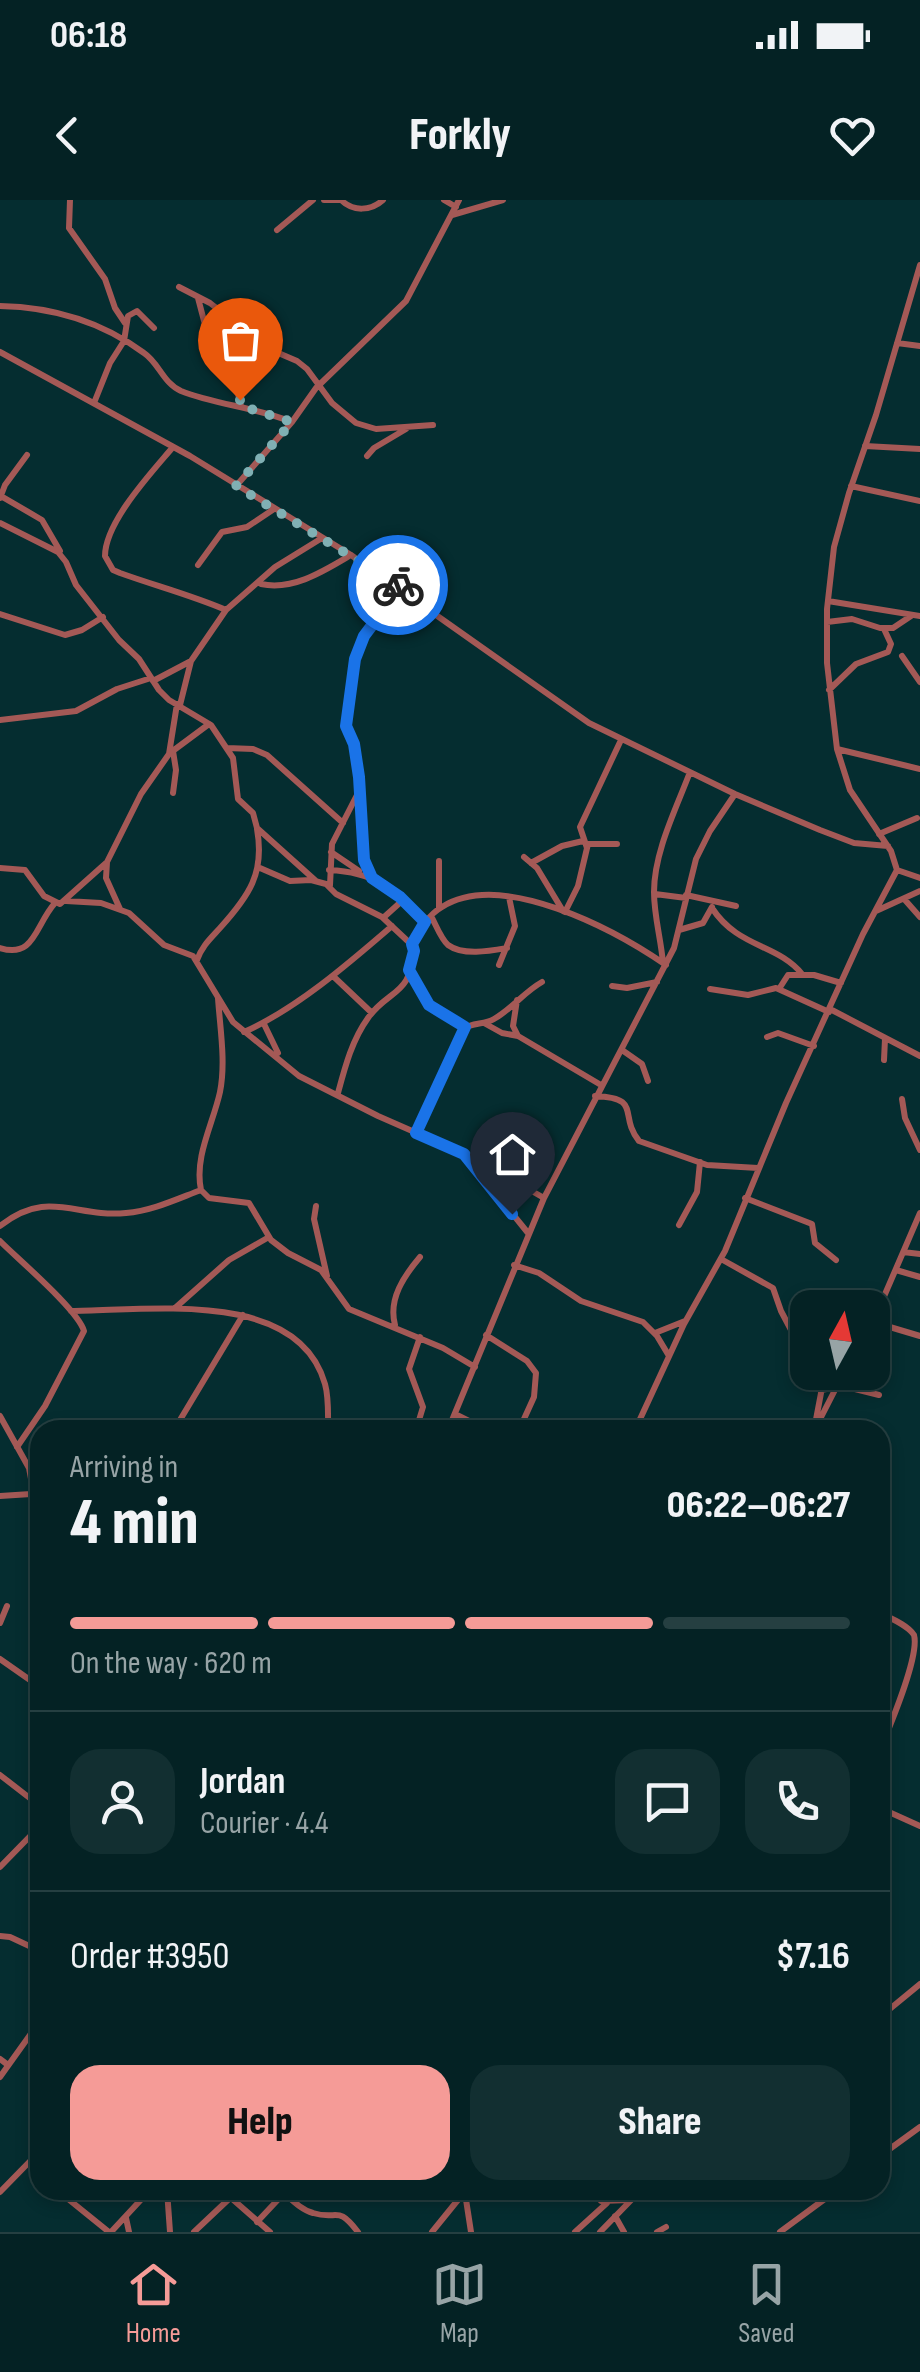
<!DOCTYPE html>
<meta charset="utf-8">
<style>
body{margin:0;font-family:"Sofia Sans Condensed",sans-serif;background:#122f31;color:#f1f3f6;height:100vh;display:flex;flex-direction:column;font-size:38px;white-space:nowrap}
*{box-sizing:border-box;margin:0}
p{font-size:32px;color:#97a4a6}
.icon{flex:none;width:55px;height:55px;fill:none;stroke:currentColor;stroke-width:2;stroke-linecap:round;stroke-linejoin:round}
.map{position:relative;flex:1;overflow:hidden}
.sheet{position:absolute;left:30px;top:1220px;width:860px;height:780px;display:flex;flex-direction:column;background:#042224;border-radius:30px;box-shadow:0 5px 15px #0003,0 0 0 2px #253f41}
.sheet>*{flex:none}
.needle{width:65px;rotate:8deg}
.fabs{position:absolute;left:790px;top:1090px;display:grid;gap:20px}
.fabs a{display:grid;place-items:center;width:100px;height:100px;border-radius:20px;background:#042224;box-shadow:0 5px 15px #0003,0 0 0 2px #253f41;font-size:50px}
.pin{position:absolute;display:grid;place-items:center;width:85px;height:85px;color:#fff;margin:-102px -42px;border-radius:50% 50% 50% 0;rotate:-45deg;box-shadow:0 0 10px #0007}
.pin .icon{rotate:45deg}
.courier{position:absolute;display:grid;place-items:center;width:100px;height:100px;margin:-50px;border:8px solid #1a73e8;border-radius:50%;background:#fff;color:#222;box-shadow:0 2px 12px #0007}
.head em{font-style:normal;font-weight:800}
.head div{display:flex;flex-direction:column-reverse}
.head{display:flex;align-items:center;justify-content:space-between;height:170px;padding:0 40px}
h1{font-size:65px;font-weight:800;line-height:75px}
.bar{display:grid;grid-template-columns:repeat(4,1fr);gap:15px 10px;align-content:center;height:120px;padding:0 40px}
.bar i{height:12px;border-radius:8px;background:#253f41}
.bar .on{background:#f59b97}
.bar p{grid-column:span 4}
.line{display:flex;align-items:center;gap:25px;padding:0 40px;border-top:2px solid #253f41}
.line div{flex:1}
.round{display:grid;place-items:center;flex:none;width:105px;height:105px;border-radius:30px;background:#122f31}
.button{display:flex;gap:20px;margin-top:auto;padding:20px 40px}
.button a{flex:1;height:115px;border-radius:30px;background:#f59b97;color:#111;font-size:40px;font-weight:800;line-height:115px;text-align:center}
.button a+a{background:#122f31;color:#f1f3f6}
.status{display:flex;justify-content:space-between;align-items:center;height:70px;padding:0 50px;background:#042224;direction:ltr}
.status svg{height:28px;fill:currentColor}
header{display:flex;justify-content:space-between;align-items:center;height:130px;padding:0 40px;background:#042224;font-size:45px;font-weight:800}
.tabs{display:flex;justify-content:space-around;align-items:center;height:140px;border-top:2px solid #253f41;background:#042224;font-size:28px;color:#97a4a6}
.tabs a{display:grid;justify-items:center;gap:5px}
.tabs .on{color:#f59b97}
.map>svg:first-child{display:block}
</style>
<div class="status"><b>06:18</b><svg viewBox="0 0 49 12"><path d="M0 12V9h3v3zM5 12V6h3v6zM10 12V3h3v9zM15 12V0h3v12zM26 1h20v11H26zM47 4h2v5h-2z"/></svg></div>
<header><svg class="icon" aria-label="back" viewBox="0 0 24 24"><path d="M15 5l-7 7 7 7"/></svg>Forkly<svg class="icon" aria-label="heart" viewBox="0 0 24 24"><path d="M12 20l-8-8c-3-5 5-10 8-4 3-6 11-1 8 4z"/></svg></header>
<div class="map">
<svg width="920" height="2032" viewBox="0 0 920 2032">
<rect width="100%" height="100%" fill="#052d30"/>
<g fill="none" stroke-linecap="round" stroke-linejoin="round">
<path stroke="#a45956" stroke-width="6" d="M70 0 69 28 105 79 115 108 125 123
M324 0H341
M341 0C353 12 371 11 383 0
M444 0 456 7
M452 15 503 0
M277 30 313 0
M179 87 210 103 269 149 297 161 307 169 332 203 356 223 376 229 433 225
M198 98 214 159 238 194 241 206
M0 106C52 107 102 122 144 153 159 163 163 183 181 191 216 205 256 207 292 222
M897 143 920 146
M0 152 190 256 351 355 589 523 735 594 820 630 854 643 888 646
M94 203 110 163 124 141 128 116 137 111 154 128
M865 246 920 249
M173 247C152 272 105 322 105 356L113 370 120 373C156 386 191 395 226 410
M367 256 374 248 406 229
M236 286 292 222 316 188 406 101 459 0
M851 286 920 301
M1 296 42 320 60 351
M0 298 5 285 27 255
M0 323 58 352 66 362 76 385 119 440 139 459 159 490 169 500 211 525 233 558 238 599 253 613 257 628 316 681
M198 365 222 332 247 327 274 309
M261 384C293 391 324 371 351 355
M828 401 920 416
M0 414 65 435 82 430 103 417
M827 422 852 419 880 428H893L911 416
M902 456 920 482
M153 481 191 461
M829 490 856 464 888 452 891 444 884 429
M180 505 191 461 226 410 275 367 322 338
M0 520 76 511 117 489 151 478
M227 548 253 549 267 555 343 623
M837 549 920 569
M173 551 176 570 173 593
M170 553 209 524
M358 593 362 654 372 678
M879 634 917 618
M587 648 580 627 621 540
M331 652 359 671
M524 657 537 668 563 711
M531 663 562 646 583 641
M0 668 25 670 44 696 60 704 106 663
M260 668 290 681 311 680 326 684 336 694 382 717 413 746C413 797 389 788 368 818 352 840 345 867 338 893
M329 670C375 672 394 689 425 722
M897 670 920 678
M330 685 332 644 358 593 356 557 346 520 355 459 369 428 409 393
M655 694 686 698
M686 695 736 706
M905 700 920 717
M66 701 101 703 129 713 164 745 193 756 233 822 299 876 378 916 476 959 544 998
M439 708V661
M712 708C738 748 778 744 802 774
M120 709 106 678 107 662 141 594 169 554 177 504
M876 711 920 691
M565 712 578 686 588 644H617
M431 716C436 725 441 739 448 745 463 756 490 751 507 748
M383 718 403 700
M679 730 703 723 712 707
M412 743C420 729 428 715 442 707 502 669 615 730 666 765
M0 748C35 759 35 725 55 703
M197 760C202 746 210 739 220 728 249 696 265 673 257 629
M663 763C661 739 654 716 654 692 654 652 676 609 690 572
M499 765 515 726 509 697
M410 772 429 805 465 827
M333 776 372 813
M612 786 627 788 657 782
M710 789 748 795 776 788 829 812
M779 789 788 775H814L841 783
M218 798C220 828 226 862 220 892 213 924 194 957 201 990L209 998 249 1003 271 1040 288 1053 321 1070 349 1109 443 1148 475 1167
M517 800 513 826 518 836
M830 809 920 856
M484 823 502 833 518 836 601 885
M264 824 278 853
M244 832C296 809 348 764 392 726
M767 837 778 833 814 846
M622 850 642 864 648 881
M884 860 885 839
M595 896C643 898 618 915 639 941L707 965 758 968
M902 899 905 918 920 950
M416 933 463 829C473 822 484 825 494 819 512 809 524 792 542 782
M465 955 528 1033
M745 998 812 1024 815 1043 836 1060
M316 1006 314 1019 327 1076
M920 1013 873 1122 920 1136
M679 1025 697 992 700 962
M0 1026C48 988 75 1018 126 1013 152 1011 177 999 201 990
M0 1041C19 1060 78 1110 84 1131L45 1206 17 1247
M903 1052 920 1054
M721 1059 773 1088 781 1111 808 1162
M514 1065 539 1073 581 1101 643 1122 657 1136 669 1156
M896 1070 920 1077
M175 1108 229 1060 269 1037
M71 1111C145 1111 298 1087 325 1184 329 1198 328 1215 328 1230
M395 1125C388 1099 404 1076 420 1057
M655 1133 685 1121
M486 1135 527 1161 536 1173 534 1197 519 1230
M812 1172 820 1190
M854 1187 862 1172
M821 1190 843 1186 879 1195
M455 1214 487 1230
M0 1216 29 1268 34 1295
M815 1229 837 1186
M174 1230 243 1115
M416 1230 423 1207 409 1169 420 1137
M448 1230 544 998 674 748 696 659 710 631 735 594
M635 1230 684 1124 725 1051 786 903 863 734 897 670 891 651 850 590 837 549 827 463V409L834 347 849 293 876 215 920 65
M814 1230 825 1172
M0 1296 31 1294 40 1303
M880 1413C890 1418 908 1425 914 1435 920 1456 889 1528 880 1550
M0 1423 7 1406
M0 1459 40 1487
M0 1575 40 1606
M880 1608 920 1626
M0 1667 40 1626
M0 1736 10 1737 40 1751
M880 1817 920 1784
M0 1859 8 1865
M0 1877 40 1821
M880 1956 920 1927
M30 1962 40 1972
M57 1990 109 2032
M167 1990 170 2032
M222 1990 270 2032
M590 1990 601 2001 629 2000
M0 1992 40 1951
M284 1993C293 2001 302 2010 313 2013 339 2021 336 2004 358 2032
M465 1993 471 2032
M615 2016 624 2032
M126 2018 129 2032
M257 2022 287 1990
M111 2032 150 1990
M194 2032 230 1998
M432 2032 466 1990
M575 2032 607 2003
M600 2032 641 1990
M657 2032 666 2027
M780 2032 837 1990"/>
</g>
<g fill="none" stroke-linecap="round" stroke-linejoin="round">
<path stroke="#80b0b4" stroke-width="10" stroke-dasharray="0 18" d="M240 200 241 206 292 222 236 286 398 385"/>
<path stroke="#1a73e8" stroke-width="12" d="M398 385 409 394 376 420 364 436 355 459 346 526 354 544 359 577 364 660 372 678 400 697 425 722 412 744 414 751 409 770 429 805 465 827 416 933 464 954 512 1014"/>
</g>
</svg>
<div class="fabs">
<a><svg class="needle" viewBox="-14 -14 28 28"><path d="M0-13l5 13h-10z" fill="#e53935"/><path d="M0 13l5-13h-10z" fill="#97a4a6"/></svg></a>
</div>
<div class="pin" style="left:240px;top:200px;background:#ea580c"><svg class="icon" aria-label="bag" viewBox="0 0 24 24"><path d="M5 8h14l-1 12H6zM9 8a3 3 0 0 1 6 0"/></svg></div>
<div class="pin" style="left:512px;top:1014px;background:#1f2937"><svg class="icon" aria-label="home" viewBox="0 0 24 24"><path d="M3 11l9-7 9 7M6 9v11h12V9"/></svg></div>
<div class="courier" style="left:398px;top:385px"><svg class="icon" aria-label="bike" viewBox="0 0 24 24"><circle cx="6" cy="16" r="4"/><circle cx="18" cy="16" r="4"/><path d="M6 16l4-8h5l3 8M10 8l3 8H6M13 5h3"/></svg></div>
<section class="sheet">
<div class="head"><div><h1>4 min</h1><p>Arriving in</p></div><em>06:22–06:27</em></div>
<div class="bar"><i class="on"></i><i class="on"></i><i class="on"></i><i></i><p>On the way · 620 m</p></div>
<div class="line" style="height:180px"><a class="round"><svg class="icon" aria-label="person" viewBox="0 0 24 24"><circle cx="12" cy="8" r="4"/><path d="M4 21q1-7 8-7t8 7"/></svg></a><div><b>Jordan</b><p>Courier · 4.4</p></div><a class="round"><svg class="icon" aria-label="chat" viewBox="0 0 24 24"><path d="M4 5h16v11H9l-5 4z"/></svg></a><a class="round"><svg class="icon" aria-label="phone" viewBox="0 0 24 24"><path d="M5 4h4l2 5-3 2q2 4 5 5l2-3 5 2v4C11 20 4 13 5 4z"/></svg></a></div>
<div class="line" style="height:130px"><div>Order #3950</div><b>$7.16</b></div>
<div class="button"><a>Help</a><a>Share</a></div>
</section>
</div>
<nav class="tabs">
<a class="on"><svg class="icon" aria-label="home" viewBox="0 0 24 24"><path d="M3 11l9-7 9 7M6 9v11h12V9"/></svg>Home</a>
<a><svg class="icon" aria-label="map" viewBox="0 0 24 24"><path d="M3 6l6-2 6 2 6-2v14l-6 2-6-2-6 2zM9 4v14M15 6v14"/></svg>Map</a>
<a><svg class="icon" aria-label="saved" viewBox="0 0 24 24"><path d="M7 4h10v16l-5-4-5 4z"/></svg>Saved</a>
</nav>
